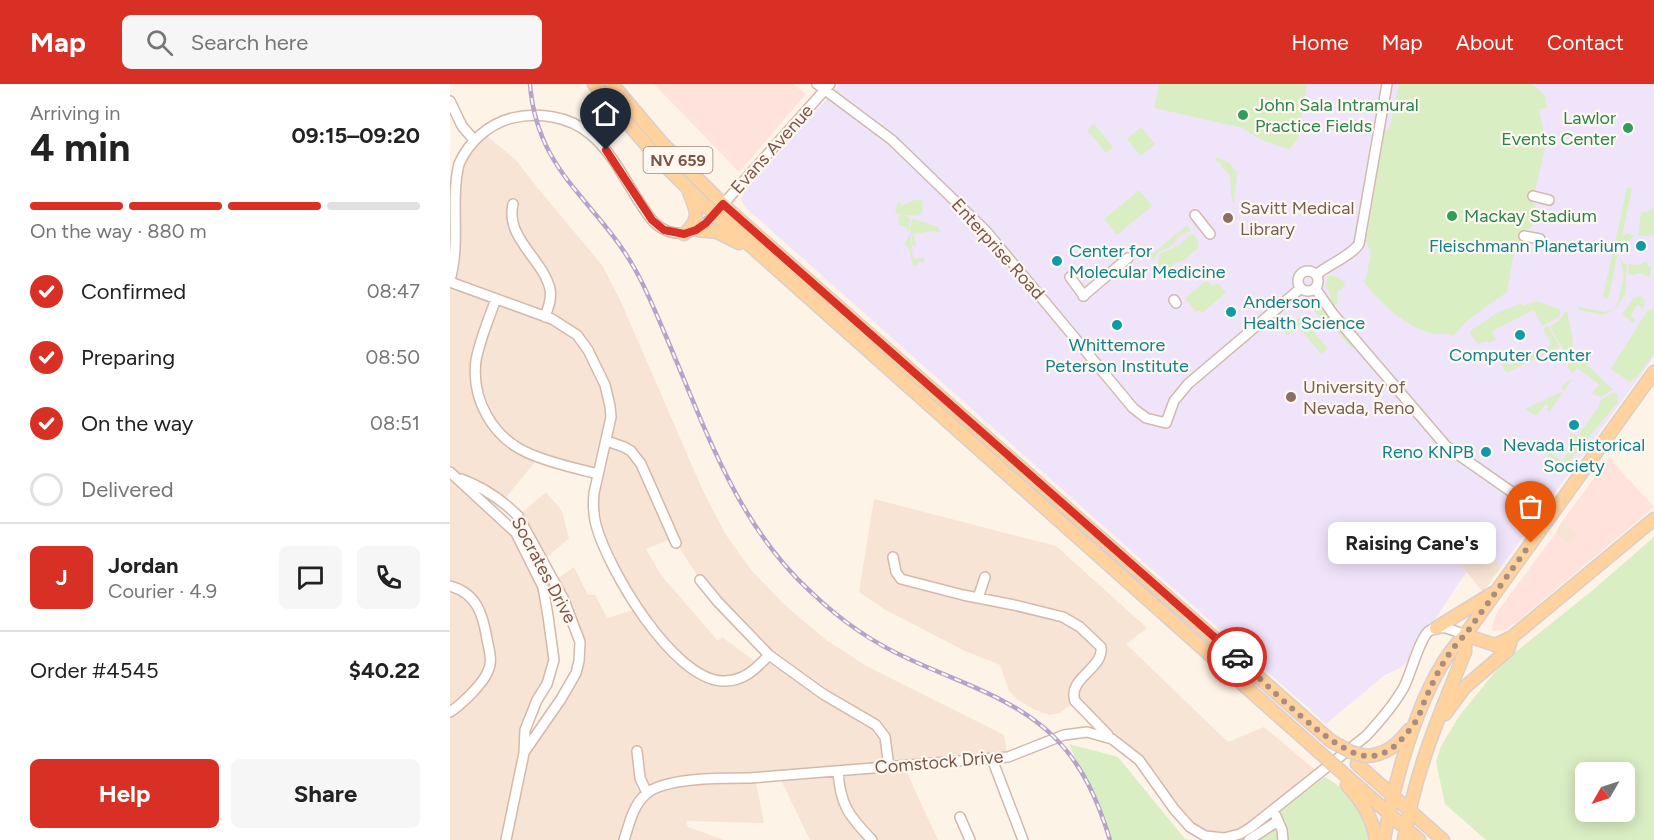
<!DOCTYPE html>
<meta charset="utf-8">
<style>
body{margin:0;font-family:Figtree,sans-serif;background:#f6f6f6;color:#222;height:100vh;display:flex;flex-direction:column;font-size:22px;white-space:nowrap}
*{box-sizing:border-box;margin:0}
p{font-size:20px;color:#767676}
.icon{flex:none;width:33px;height:33px;fill:none;stroke:currentColor;stroke-width:2;stroke-linecap:round;stroke-linejoin:round}
.map{position:relative;flex:1;overflow:hidden}
.drawer{display:flex;flex-direction:column;background:#fff;width:450px}
.drawer>*{flex:none}
.needle{width:39px;rotate:231deg}
.tools{position:absolute;left:1125px;top:678px;display:grid;gap:12px}
.tools a{display:grid;place-items:center;width:60px;height:60px;border-radius:9px;background:#fff;box-shadow:0 3px 15px #0003;font-size:30px}
.pin{position:absolute;display:grid;place-items:center;width:51px;height:51px;color:#fff;margin:-62px -26px;border-radius:50% 50% 50% 0;rotate:-45deg;box-shadow:0 0 6px #0007}
.pin .icon{rotate:45deg}
.courier{position:absolute;display:grid;place-items:center;width:60px;height:60px;margin:-30px;border:4px solid #d93025;border-radius:50%;background:#fff;color:#222;box-shadow:0 2px 8px #0007}
.bubble{position:absolute;height:42px;border-radius:9px;background:#fff;box-shadow:0 3px 15px #0003;font-size:20px;font-weight:700;line-height:42px;text-align:center}
.overview em{font-style:normal;font-weight:700}
.overview div{display:flex;flex-direction:column-reverse}
.overview{display:flex;align-items:center;justify-content:space-between;height:102px;padding:0 30px}
h1{font-size:39px;font-weight:700;line-height:45px}
.bar{display:grid;grid-template-columns:repeat(4,1fr);gap:9px 6px;align-content:center;height:72px;padding:0 30px}
.bar i{height:8px;border-radius:4px;background:#e0e0e0}
.bar .current{background:#d93025}
.bar p{grid-column:span 4}
.line{display:flex;align-items:center;gap:15px;padding:0 30px;border-top:2px solid #e0e0e0}
.line div{flex:1}
.round{display:grid;place-items:center;flex:none;width:63px;height:63px;border-radius:9px;background:#f6f6f6}
ol{padding:0 30px;list-style:none}
li{display:flex;align-items:center;gap:18px;height:66px}
li p{margin-inline-start:auto}
li .icon{padding:6px;border-radius:50%;background:#d93025;color:#fff;stroke-width:4}
li:last-child{color:#767676}
li i{width:33px;height:33px;border:3px solid #e0e0e0;border-radius:50%}
.action{display:flex;gap:12px;margin-top:auto;padding:12px 30px}
.action a{flex:1;height:69px;border-radius:9px;background:#d93025;color:#fff;font-size:24px;font-weight:700;line-height:69px;text-align:center}
.action a+a{background:#f6f6f6;color:#222}
header{display:flex;align-items:center;gap:36px;box-sizing:border-box;height:84px;padding:0 30px;background:#d93025;color:#fff}
header strong{font-size:28px}
nav{display:flex;gap:33px;margin-inline-start:auto;font-size:21px}
.search{width:420px;height:54px;background:#f6f6f6;display:flex;align-items:center;gap:15px;box-sizing:border-box;padding:0 21px;border-radius:9px;color:#767676;font-size:22px}
main{display:flex;flex:1;min-height:0}
.map>svg:first-child{display:block}
</style>
<header>
<strong>Map</strong>
<div class="search"><svg class="icon" aria-label="search" viewBox="0 0 24 24"><circle cx="10" cy="10" r="6"/><path d="M15 15l6 6"/></svg>Search here</div>
<nav><a>Home</a><a>Map</a><a>About</a><a>Contact</a></nav>
</header>
<main>
<section class="drawer">
<div class="overview"><div><h1>4 min</h1><p>Arriving in</p></div><em>09:15–09:20</em></div>
<div class="bar"><i class="current"></i><i class="current"></i><i class="current"></i><i></i><p>On the way · 880 m</p></div>
<ol>
<li><svg class="icon" aria-label="check" viewBox="0 0 24 24"><path d="M5 12l5 5 9-10"/></svg>Confirmed<p>08:47</p></li>
<li><svg class="icon" aria-label="check" viewBox="0 0 24 24"><path d="M5 12l5 5 9-10"/></svg>Preparing<p>08:50</p></li>
<li><svg class="icon" aria-label="check" viewBox="0 0 24 24"><path d="M5 12l5 5 9-10"/></svg>On the way<p>08:51</p></li>
<li><i></i>Delivered</li>
</ol>
<div class="line" style="height:108px"><b class="round" style="background:#d93025;color:#fff">J</b><div><b>Jordan</b><p>Courier · 4.9</p></div><a class="round"><svg class="icon" aria-label="chat" viewBox="0 0 24 24"><path d="M4 5h16v11H9l-5 4z"/></svg></a><a class="round"><svg class="icon" aria-label="phone" viewBox="0 0 24 24"><path d="M5 4h4l2 5-3 2q2 4 5 5l2-3 5 2v4C11 20 4 13 5 4z"/></svg></a></div>
<div class="line" style="height:78px"><div>Order #4545</div><b>$40.22</b></div>
<div class="action"><a>Help</a><a>Share</a></div>
</section>
<div class="map">
<svg width="1204" height="756" viewBox="0 0 1204 756">
<rect width="100%" height="100%" fill="#fef3e7"/>
<path fill="#f7e4d5" fill-rule="evenodd" d="M33 49 66 76 86 102 152 181 171 218 254 409 276 451 302 487 335 521 376 556 418 583 554 651 558 673 456 682 458 691 488 756H360L329 692 305 694 314 739 236 737 238 743 274 756H0V196L4 91ZM89 373 148 390 146 442 187 525 157 534 145 511H138L124 483 104 497 130 558 119 603 74 667 87 616 104 576 93 503 66 449 8 393 52 418ZM223 454 250 496 318 571 310 581 272 553 268 557 211 491 196 465Z
M96 408 112 427 119 454 93 477 68 432Z
M424 415 606 462 697 544 676 560 778 658 814 643 869 689 783 752 747 748 698 687 625 618 609 629 600 631 585 626 568 616 559 607 550 581 513 566 434 525 409 508Z
M1113 436 1130 451 1120 461 1105 450Z
M1017 443 1051 483 1033 508 1001 469Z"/>
<path fill="#ffe2db" d="M204 0H343L356 10 289 88Z
M1159 374 1204 423 1067 538 1055 546 1043 547 1042 543 1047 528 1105 450 1120 461 1130 451 1113 436Z"/>
<path fill="#f0e4fb" d="M390 0H1204V273L1051 483 1017 444 1001 469 1016 488 986 534 967 552 958 577 950 584 935 591 876 640 295 123 291 115 295 107Z"/>
<path fill="#d9eec3" fill-rule="evenodd" d="M709 0H857L848 55 839 65 811 56 793 44 704 24Z
M949 0H1082L1095 11 1097 24 1089 25 1096 60 1082 119 1086 121 1081 145H1076L1070 169 1064 168 1057 208 1018 236 1003 252C994 248 988 251 980 249 952 241 930 218 913 197L916 195 921 168 916 158 935 45 939 46Z
M644 40 663 63 656 69 637 46Z
M691 43 705 60 691 72 677 55Z
M769 74 779 79 787 89 784 120C777 108 787 91 772 84L771 80 765 76 766 74Z
M1177 103 1182 104 1172 152 1178 149 1184 152 1168 168 1158 215 1153 213Z
M689 106 702 122 667 151 654 135Z
M466 115 468 117 471 115C474 121 474 128 468 132L447 130 445 128 448 118H450L453 122Z
M1204 123V150L1199 152 1188 151 1191 128H1197Z
M453 131 460 134 459 145 463 173 465 175 474 173 475 178H468L466 182 463 181 459 166 455 159 459 151 458 144 449 141 448 132Z
M462 134 488 143 491 149 483 147 464 150 466 162H463L460 144Z
M737 141 741 147 731 151 720 163 710 167 702 177 699 173Z
M740 150 744 151 749 158 748 164 733 177 724 179 720 188 713 190 708 181 709 171 713 168 730 161Z
M1170 174 1173 179 1177 180 1175 210 1166 224 1153 231 1129 226V223L1155 228 1165 224 1168 218 1174 191Z
M1194 178H1197L1198 182 1201 181 1199 195C1194 189 1188 188 1182 192L1178 189 1179 180 1189 181Z
M877 192C885 192 894 193 895 202L887 209V219L884 222 876 201Z
M756 197 762 201 769 200 776 209 752 229 749 226 746 228 735 214Z
M1191 212 1195 217 1193 224 1187 221 1181 231 1185 237 1183 239 1172 230 1184 214Z
M1086 217 1110 225V232L1092 242 1084 226 1042 247 1046 256 1039 259 1038 257 1028 260 1020 250V247L1047 229 1072 219 1073 222Z
M862 220 870 222 901 259 903 266 873 231 869 233 860 221Z
M1204 225V269L1187 293 1180 298 1161 285 1197 227Z
M1115 227 1118 229C1118 241 1125 255 1122 265L1115 269 1100 242 1109 237Z
M851 232 878 265 871 270 849 243 838 251 834 247Z
M1098 242 1110 263 1056 289 1049 275 1054 272 1059 281 1101 261 1093 244Z
M1125 272C1134 274 1153 298 1163 305L1151 313 1142 310 1149 300 1127 284 1123 289 1118 284V276Z
M1121 295 1122 296 1099 328 1096 326 1099 322 1096 320 1087 331 1082 330 1075 325 1113 307 1111 302Z
M1164 308 1167 310 1168 318 1116 381 1107 378 1082 360V357L1086 358 1112 377 1126 358 1119 353 1122 349 1128 352 1148 324 1151 316Z
M1204 453V756H1036L995 720 986 678 991 662 1010 631 1053 578 1143 506ZM1136 688H1174V728H1136Z
M619 660 668 673 735 755 741 756H662Z
M875 693C907 713 910 721 922 756H791Z"/>
<g fill="none" stroke-linecap="round" stroke-linejoin="round">
<g stroke="#d3b9ab" stroke-width="12">
<path id="minor" d="M367 0 442 56 536 147 683 324 696 334 716 339 724 317 738 300 851 204
M0 17 12 42 24 56
M1083 112 1099 116
M63 120C55 154 93 175 100 205 102 215 98 224 95 233
M745 131 760 150
M1074 152 1090 155
M848 197a10 10 0 1 1 20 0a10 10 0 1 1-20 0Z
M866 191C878 181 902 171 909 160L937 0
M620 193 634 212
M0 196C11 158 0 117 9 80 19 57 39 40 62 34 89 28 119 32 140 50 161 67 174 94 188 116 194 124 199 135 207 141 225 155 246 150 260 135L380 0
M0 198 102 235 127 251 138 266 155 301 160 322 161 333 144 409C143 420 143 430 146 441 158 485 222 594 272 597 293 598 306 585 319 571
M865 204 883 230 996 362 1099 434
M633 212 678 174
M46 215C39 234 30 255 26 276 21 315 42 353 78 369 100 379 125 384 148 390
M724 216 726 219
M157 357 174 363 181 367 191 380 226 459
M0 388 66 449 93 503 98 532 104 576 97 600 87 616 75 646 74 669 56 756
M11 395C33 403 51 415 68 432L114 516 130 558 129 577 126 589 111 615 75 667
M443 473 446 488 451 495 513 511 564 521 613 533 630 543 651 563C654 585 617 594 625 617L658 651
M250 496 268 518 319 571 373 610 426 641 435 653 439 683
M0 502C27 509 33 531 37 555 39 566 43 577 38 587 33 600 12 620 0 628
M528 514 535 493
M187 667 190 694 197 709
M542 675 573 756
M388 687C390 721 399 732 422 756
M826 732 832 746 833 756
M510 733 520 756
M174 756C179 741 183 721 196 710 214 693 275 694 300 694L558 673 614 651 637 648 662 655 689 676 724 725 740 743 755 752 774 754 790 750 800 744 916 652C930 637 944 621 954 603 961 590 969 555 979 547 991 539 1004 547 1015 551
M799 756 828 737"/>
</g>
<g stroke="#dacfcc" stroke-width="15">
<path id="major" d="M144 0 212 79 256 122 869 668
M162 0 213 60 282 129 881 657
M246 146 267 148 289 159
M234 150C251 135 247 127 239 108
M986 544 1043 509
M1015 551 1045 561 1062 553 1204 435
M995 630 1015 603 1058 566 1062 553
M916 672C936 671 947 661 959 646
M907 680 993 756
M894 690 969 756
M897 701C912 717 923 734 926 756
M934 756C944 697 972 592 1015 551L1204 288
M954 756C964 690 990 629 1015 568V551"/>
</g>
<use href="#minor" stroke="#fff" stroke-width="9"/>
<use href="#major" stroke="#ffd29e" stroke-width="12"/>
<g stroke="#b5a3cb" stroke-width="4.5">
<path id="rail" d="M80 0C87 90 147 116 186 187 197 207 206 229 215 250 254 341 286 440 361 508 390 536 423 559 459 575 508 598 564 614 603 652 633 681 648 717 660 756"/>
</g>
<use href="#rail" stroke="#fff8f0" stroke-width="2" stroke-dasharray="7" stroke-linecap="butt"/>
<g stroke="#dacfcc" stroke-width="15" stroke-linecap="butt">
<path id="major-bridge" d="M881 657 901 668 916 672
M869 668 894 690"/>
</g>
<use href="#major-bridge" stroke="#ffd29e" stroke-width="12"/>
</g>
<g fill="none" stroke-linecap="round" stroke-linejoin="round">
<path stroke="#aa8c80" stroke-width="6" stroke-dasharray="0 10.8" d="M787 573C813 597 884 670 916 672 939 674 954 654 966 637 970 631 972 623 975 616 985 593 997 568 1015 551L1081 459"/>
<path stroke="#d93025" stroke-width="8" d="M156 66 202 136 214 146 234 150 246 146 256 139 273 120 787 573"/>
</g>
<g fill="#2e9e5b" stroke="#fff8f0" stroke-width="2">
<circle cx="793" cy="31" r="6"/>
<circle cx="1178" cy="44" r="6"/>
<circle cx="1002" cy="132" r="6"/>
</g>
<g fill="#8d6e63" stroke="#fff8f0" stroke-width="2">
<circle cx="778" cy="134" r="6"/>
<circle cx="841" cy="313" r="6"/>
</g>
<g fill="#0f9aa8" stroke="#fff8f0" stroke-width="2">
<circle cx="1191" cy="162" r="6"/>
<circle cx="607" cy="177" r="6"/>
<circle cx="781" cy="228" r="6"/>
<circle cx="667" cy="241" r="6"/>
<circle cx="1070" cy="251" r="6"/>
<circle cx="1124" cy="341" r="6"/>
<circle cx="1036" cy="368" r="6"/>
</g>
<g text-anchor="middle" dominant-baseline="central" stroke-width="4.5" stroke-linejoin="round" paint-order="stroke">
<rect fill="#fff8f0" stroke="#a3867a" stroke-width="1.5" x="193.5" y="63" width="69" height="26" rx="4.5"/>
<g font-size="16" font-weight="bold" fill="#7c5548">
<text x="228" y="76">NV 659</text>
</g>
<g font-size="18" fill="#27864d" stroke="#fff8f0" text-anchor="start">
<text x="805" y="21">John Sala Intramural<tspan x="805" dy="21">Practice Fields</tspan></text>
<text x="1166" y="34" text-anchor="end">Lawlor<tspan x="1166" dy="21">Events Center</tspan></text>
<text x="1014" y="132">Mackay Stadium</text>
</g>
<g font-size="18" fill="#7c5548" stroke="#fff8f0">
<text transform="translate(322 65) rotate(-48)">Evans Avenue</text>
<text transform="translate(548 165) rotate(48)">Enterprise Road</text>
<text transform="translate(94 486) rotate(62)">Socrates Drive</text>
<text transform="translate(489 678) rotate(-5)">Comstock Drive</text>
</g>
<g font-size="18" fill="#785e54" stroke="#fff8f0" text-anchor="start">
<text x="790" y="124">Savitt Medical<tspan x="790" dy="21">Library</tspan></text>
<text x="853" y="303">University of<tspan x="853" dy="21">Nevada, Reno</tspan></text>
</g>
<g font-size="18" fill="#0d838f" stroke="#fff8f0">
<text x="1179" y="162" text-anchor="end">Fleischmann Planetarium</text>
<text x="619" y="167" text-anchor="start">Center for<tspan x="619" dy="21">Molecular Medicine</tspan></text>
<text x="793" y="218" text-anchor="start">Anderson<tspan x="793" dy="21">Health Science</tspan></text>
<text x="667" y="261">Whittemore<tspan x="667" dy="21">Peterson Institute</tspan></text>
<text x="1070" y="271">Computer Center</text>
<text x="1124" y="361">Nevada Historical<tspan x="1124" dy="21">Society</tspan></text>
<text x="1024" y="368" text-anchor="end">Reno KNPB</text>
</g>
</g>
</svg>
<div class="tools">
<a><svg class="needle" viewBox="-14 -14 28 28"><path d="M0-13l5 13h-10z" fill="#e53935"/><path d="M0 13l5-13h-10z" fill="#767676"/></svg></a>
</div>
<div class="pin" style="left:1081px;top:459px;background:#ea580c"><svg class="icon" aria-label="bag" viewBox="0 0 24 24"><path d="M5 8h14l-1 12H6zM9 8a3 3 0 0 1 6 0"/></svg></div>
<div class="pin" style="left:156px;top:66px;background:#1f2937"><svg class="icon" aria-label="home" viewBox="0 0 24 24"><path d="M3 11l9-7 9 7M6 9v11h12V9"/></svg></div>
<div class="courier" style="left:787px;top:573px"><svg class="icon" aria-label="car" viewBox="0 0 24 24"><path d="M5 17H2v-5l4-1 3-4h7l3 4 3 1v5h-3M9 17h6M6 11h13"/><circle cx="7" cy="17" r="2"/><circle cx="17" cy="17" r="2"/></svg></div>
<div class="bubble" style="left:878px;top:438px;width:168px">Raising Cane's</div>
</div>
</main>
